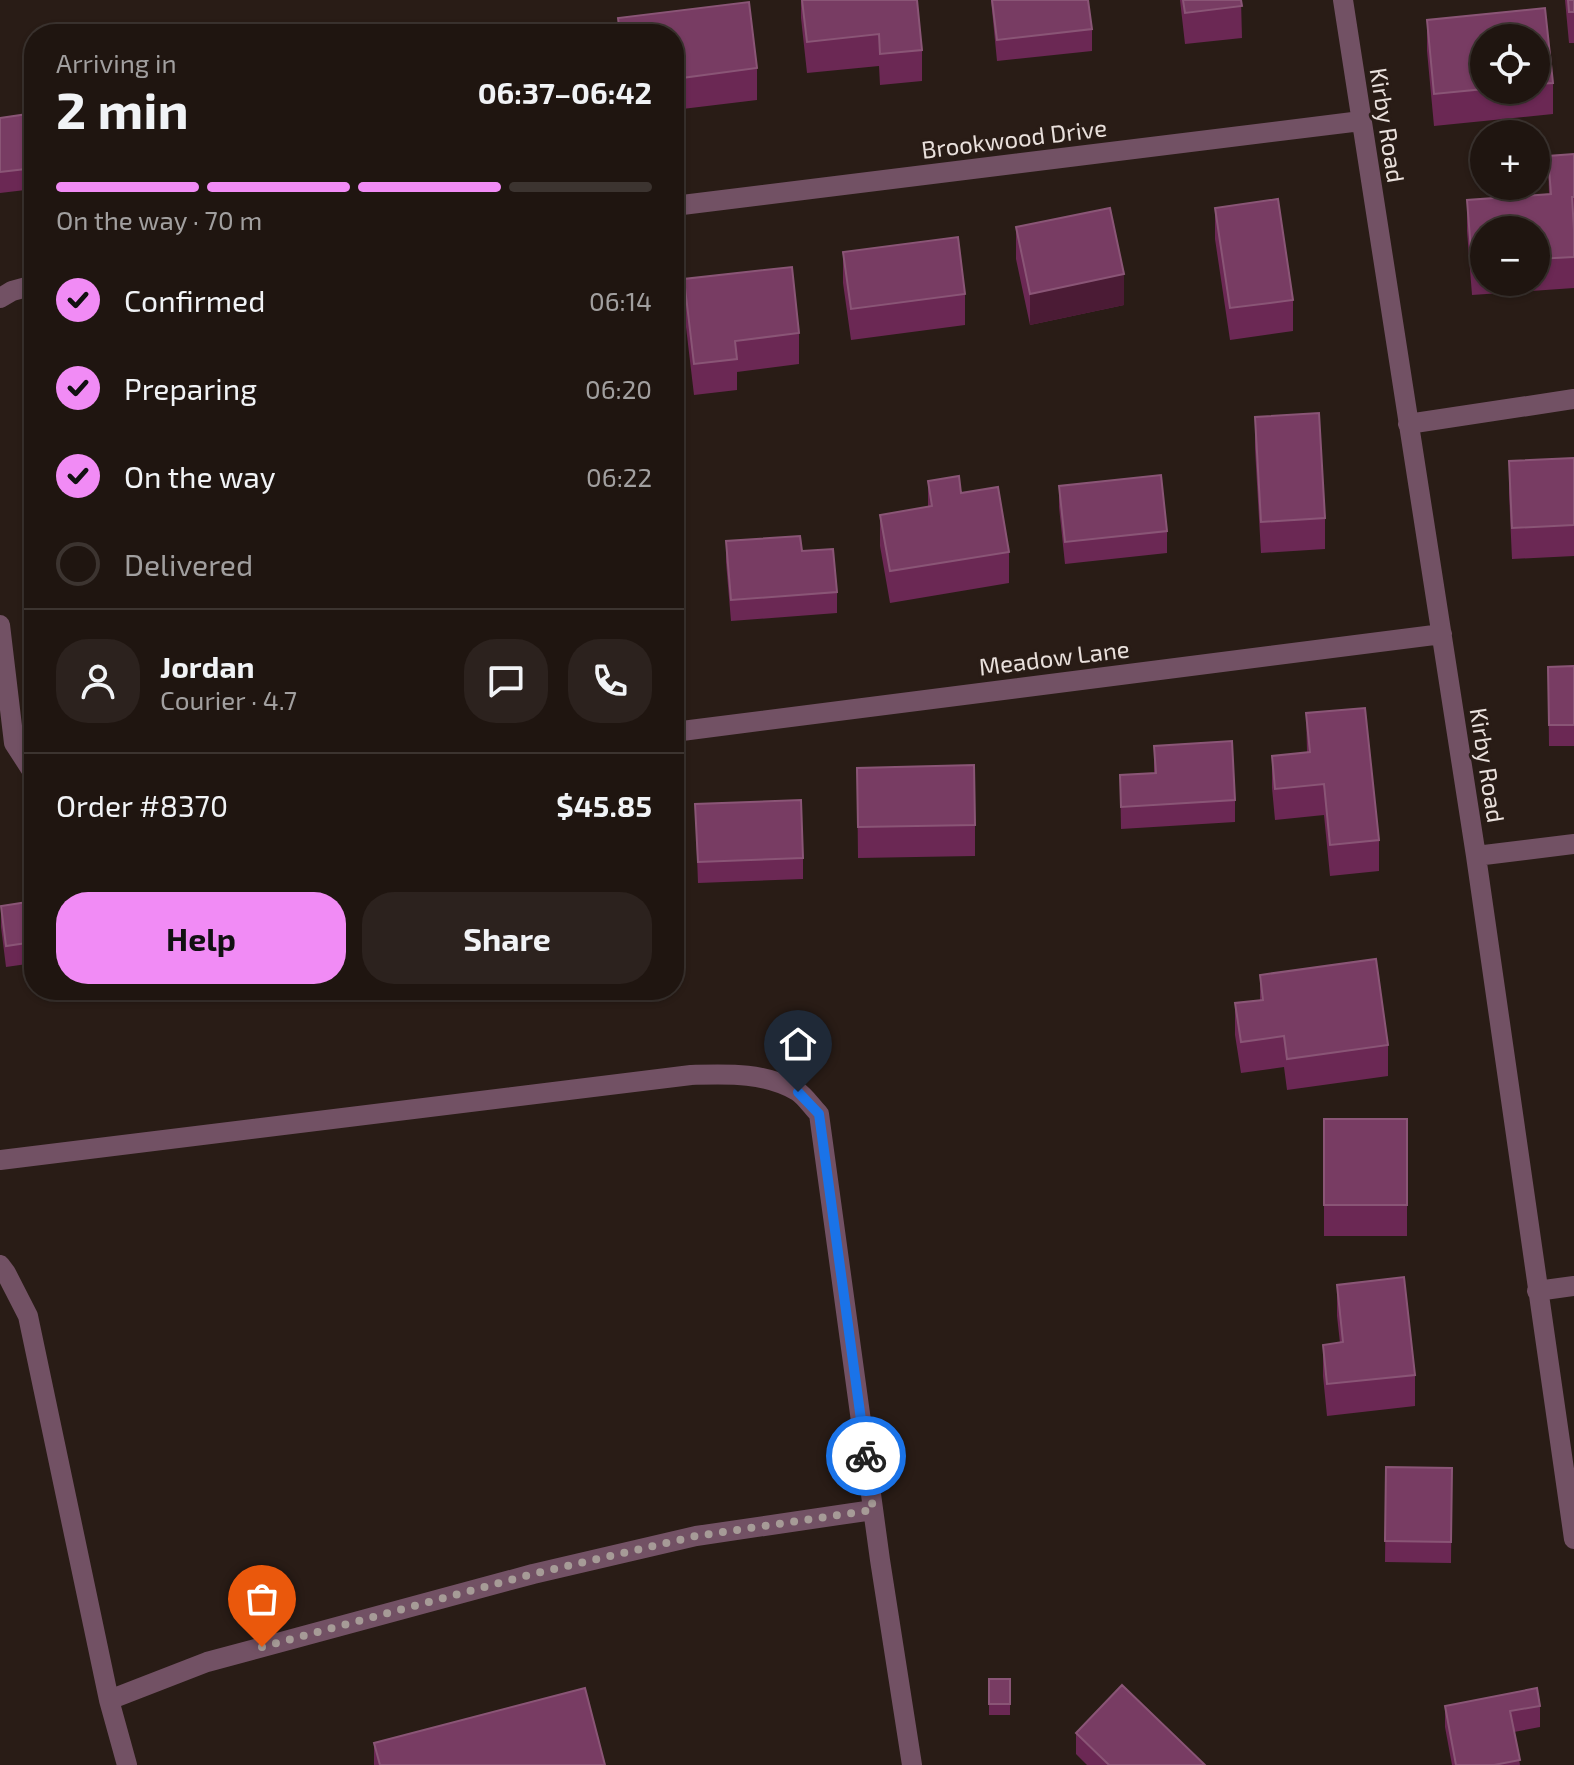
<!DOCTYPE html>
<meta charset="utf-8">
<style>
body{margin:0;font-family:"Exo 2",sans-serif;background:#2c221e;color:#f1f3f6;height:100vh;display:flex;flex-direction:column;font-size:30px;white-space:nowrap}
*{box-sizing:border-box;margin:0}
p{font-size:26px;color:#a19f9f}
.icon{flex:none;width:44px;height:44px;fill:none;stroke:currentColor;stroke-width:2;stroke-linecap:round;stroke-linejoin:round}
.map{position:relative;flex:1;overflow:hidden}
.sheet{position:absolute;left:24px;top:24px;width:660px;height:976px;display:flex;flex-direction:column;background:#1f1510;border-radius:32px;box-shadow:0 2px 6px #0004,0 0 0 2px #3c3430}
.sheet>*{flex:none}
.fabs{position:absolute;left:1470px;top:24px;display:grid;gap:16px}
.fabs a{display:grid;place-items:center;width:80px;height:80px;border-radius:50%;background:#1f1510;box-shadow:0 2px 6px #0004,0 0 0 2px #3c3430;font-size:40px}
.pin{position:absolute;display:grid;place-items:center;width:68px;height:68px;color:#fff;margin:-82px -34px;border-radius:50% 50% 50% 0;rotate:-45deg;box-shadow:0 0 8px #0007}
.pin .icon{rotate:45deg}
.courier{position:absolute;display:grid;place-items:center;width:80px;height:80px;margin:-40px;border:6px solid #1a73e8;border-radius:50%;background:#fff;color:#222;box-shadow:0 2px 10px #0007}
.overview em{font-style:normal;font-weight:700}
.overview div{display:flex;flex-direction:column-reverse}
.overview{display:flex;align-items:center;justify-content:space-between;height:136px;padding:0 32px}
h1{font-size:52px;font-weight:700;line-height:60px}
.bar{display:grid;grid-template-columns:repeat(4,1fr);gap:12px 8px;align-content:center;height:96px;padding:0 32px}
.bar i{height:10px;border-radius:6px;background:#3c3430}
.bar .selected{background:#f18bf5}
.bar p{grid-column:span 4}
.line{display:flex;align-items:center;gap:20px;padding:0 32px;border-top:2px solid #3c3430}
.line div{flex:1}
.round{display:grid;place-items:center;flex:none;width:84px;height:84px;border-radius:32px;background:#2c221e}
ol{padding:0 32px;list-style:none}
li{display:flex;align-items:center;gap:24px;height:88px}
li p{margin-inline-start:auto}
li .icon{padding:8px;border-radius:50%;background:#f18bf5;color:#111;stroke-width:4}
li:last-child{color:#a19f9f}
li i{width:44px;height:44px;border:4px solid #3c3430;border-radius:50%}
.primary-button{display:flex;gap:16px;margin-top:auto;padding:16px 32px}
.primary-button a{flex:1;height:92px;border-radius:32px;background:#f18bf5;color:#111;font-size:32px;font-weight:700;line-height:92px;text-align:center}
.primary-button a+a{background:#2c221e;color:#f1f3f6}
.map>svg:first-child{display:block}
</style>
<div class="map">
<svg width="1574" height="1765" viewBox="0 0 1574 1765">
<rect width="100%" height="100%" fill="#291c16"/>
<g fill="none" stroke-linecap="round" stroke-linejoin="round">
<path stroke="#725164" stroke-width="20" d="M1343 0 1476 856 1574 1539
M674 206 1361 121
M0 298 12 291 34 285
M1408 424 1574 399
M0 625 14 743 34 774
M674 732 1442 634
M1476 856 1574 844
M0 1160 691 1075C727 1074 764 1072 797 1091 805 1096 812 1107 819 1114L880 1560 912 1765
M0 1265 6 1273 28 1316 109 1700 127 1765
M1537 1291 1574 1286
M109 1700 207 1662 533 1574 696 1536 873 1510"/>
</g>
<path fill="#6b2854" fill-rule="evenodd" d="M801 0H917L922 50V81L880 85 879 66 807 73 801 18Z
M991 0H1088L1092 29V51L997 61Z
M1180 0H1241L1242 38 1185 44Z
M1565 0H1574V43H1569Z
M749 2 757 68V100L674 110V34H618V18Z
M1545 8 1553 83V114L1434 126 1427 51V20ZM1484 38H1536V90H1484Z
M0 118 34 167V189L0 193Z
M1574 154V288L1472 295 1467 231V200L1549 194 1548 156ZM1484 230H1536V282H1484Z
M1215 208 1293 300V331L1230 340 1215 239Z
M1016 227 1124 305 1030 325 1016 259Z
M843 252 965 294V325L851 340 843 283Z
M684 279 799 333V364L737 372V390L694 395 684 310Z
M1255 417 1325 518V549L1261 553 1255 449Z
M1574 458V556L1512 559 1509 493V461Z
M928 481 961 493 1009 552V583L890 603 880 546V515L928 507Z
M1059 486 1167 531V553L1065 564 1059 507Z
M726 541 802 551 837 592V613L731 621 726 562Z
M1574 666V746H1549L1548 667Z
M1306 713 1379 840V871L1330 876 1324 815 1275 820 1272 788V756L1307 752Z
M1154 746 1235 800V822L1121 829 1120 775 1154 773Z
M857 768 975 825V856L858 858Z
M695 804 803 858V879L698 883Z
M34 901V963L6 967 1 927V906Z
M1260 975 1388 1045V1076L1287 1090 1284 1067 1241 1073 1235 1035V1003L1260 1000Z
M1324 1119H1407V1236H1324Z
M1337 1285 1415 1375V1406L1327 1416 1323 1376V1345L1340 1343 1337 1316Z
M1386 1467 1452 1468 1451 1563 1385 1562Z
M989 1679H1010V1715H989Z
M1445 1706H1540V1727L1514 1732 1520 1765H1452L1445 1727Z
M1076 1733 1205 1765H1087L1076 1754Z
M374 1743 605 1765H374Z"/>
<path fill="#4b1b35" d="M1124 274V305L1030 325V294Z"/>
<path fill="#783c63" stroke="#8a5576" stroke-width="2" d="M802 0H917L922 50 880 54 879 34 807 42Z
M992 0H1088L1092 29 997 40Z
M1183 0H1241L1242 6 1185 13Z
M1568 0H1574V12H1569Z
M749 2 757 68 674 79V34H620L618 18Z
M1545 8 1553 83 1536 84V38H1484V89L1434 94 1427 20Z
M489 23 490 34H457L456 24Z
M351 29 352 34H321Z
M28 114 34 168 0 172V118Z
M1574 154V197H1572L1574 230V257L1536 259V230H1484V263L1472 264 1467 200 1551 194 1548 156Z
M1278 199 1293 300 1230 308 1215 208Z
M1110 208 1124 274 1030 294 1016 227Z
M958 237 965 294 851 309 843 252Z
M792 267 799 333 735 341 737 359 694 364 684 279Z
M1319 413 1325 518 1261 522 1255 417Z
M1574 458V525L1512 528 1509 461Z
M1161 475 1167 531 1065 542 1059 486Z
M959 476 961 493 998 487 1009 552 890 571 880 515 932 506 928 481Z
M800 536 802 551 833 549 837 592 731 600 726 541Z
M1574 666V725H1549L1548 667Z
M1365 708 1379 840 1330 845 1324 784 1275 789 1272 756 1310 752 1306 713Z
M1232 741 1235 800 1121 807 1120 775 1156 773 1154 746Z
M974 765 975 825 858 827 857 768Z
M801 800 803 858 698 862 695 804Z
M34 901V942L6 946 1 906Z
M1376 959 1388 1045 1287 1059 1284 1036 1241 1042 1235 1003 1263 1000 1260 975Z
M1324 1119H1407V1205H1324Z
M1404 1277 1415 1375 1327 1384 1323 1345 1343 1342 1337 1285Z
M1386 1467 1452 1468 1451 1542 1385 1541Z
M989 1679H1010V1704H989Z
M1122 1685 1205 1765H1109L1076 1733Z
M585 1688 605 1765H380L374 1743Z
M1537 1688 1540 1706 1510 1711 1520 1760 1494 1765H1456L1445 1706Z"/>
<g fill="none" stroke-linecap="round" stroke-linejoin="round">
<path stroke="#a69b97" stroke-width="8" stroke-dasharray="0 14.4" d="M262 1647 533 1574 696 1536 873 1510 866 1456"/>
<path stroke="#1a73e8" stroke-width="10" d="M798 1092 819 1114 866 1456"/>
</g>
<g text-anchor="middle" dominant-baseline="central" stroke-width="6" stroke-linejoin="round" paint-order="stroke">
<g font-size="24" fill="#e9e0dc" stroke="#291c16">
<text transform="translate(1388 125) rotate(81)">Kirby Road</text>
<text transform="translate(1014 138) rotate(-7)">Brookwood Drive</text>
<text transform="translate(1054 657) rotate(-7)">Meadow Lane</text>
<text transform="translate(1488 765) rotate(81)">Kirby Road</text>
</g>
</g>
</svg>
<div class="fabs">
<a><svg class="icon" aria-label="locate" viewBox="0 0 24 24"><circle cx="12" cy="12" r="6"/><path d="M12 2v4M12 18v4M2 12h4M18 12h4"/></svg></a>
<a>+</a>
<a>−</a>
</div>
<div class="pin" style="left:262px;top:1647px;background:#ea580c"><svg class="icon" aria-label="bag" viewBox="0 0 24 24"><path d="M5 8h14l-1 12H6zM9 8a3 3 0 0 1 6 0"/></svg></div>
<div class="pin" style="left:798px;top:1092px;background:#1f2937"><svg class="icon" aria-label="home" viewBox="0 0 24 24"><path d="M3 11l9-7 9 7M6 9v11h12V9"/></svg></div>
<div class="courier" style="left:866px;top:1456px"><svg class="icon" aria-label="bike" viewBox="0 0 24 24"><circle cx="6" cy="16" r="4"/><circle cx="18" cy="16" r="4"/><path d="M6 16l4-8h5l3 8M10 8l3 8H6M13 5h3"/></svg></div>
<section class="sheet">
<div class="overview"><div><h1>2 min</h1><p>Arriving in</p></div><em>06:37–06:42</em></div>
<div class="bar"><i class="selected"></i><i class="selected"></i><i class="selected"></i><i></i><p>On the way · 70 m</p></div>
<ol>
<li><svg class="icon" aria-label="check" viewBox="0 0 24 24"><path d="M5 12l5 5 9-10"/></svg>Confirmed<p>06:14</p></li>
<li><svg class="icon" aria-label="check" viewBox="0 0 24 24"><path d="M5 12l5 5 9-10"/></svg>Preparing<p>06:20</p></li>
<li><svg class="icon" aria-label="check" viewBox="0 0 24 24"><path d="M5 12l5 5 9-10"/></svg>On the way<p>06:22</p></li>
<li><i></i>Delivered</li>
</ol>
<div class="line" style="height:144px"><a class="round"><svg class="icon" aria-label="person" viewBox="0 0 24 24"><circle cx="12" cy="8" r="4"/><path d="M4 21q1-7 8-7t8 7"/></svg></a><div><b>Jordan</b><p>Courier · 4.7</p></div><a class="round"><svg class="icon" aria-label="chat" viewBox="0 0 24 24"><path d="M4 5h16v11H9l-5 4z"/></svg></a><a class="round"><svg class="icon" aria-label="phone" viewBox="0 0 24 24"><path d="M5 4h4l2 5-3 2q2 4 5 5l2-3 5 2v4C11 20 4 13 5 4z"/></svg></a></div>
<div class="line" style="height:104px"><div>Order #8370</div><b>$45.85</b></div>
<div class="primary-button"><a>Help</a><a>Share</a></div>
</section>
</div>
